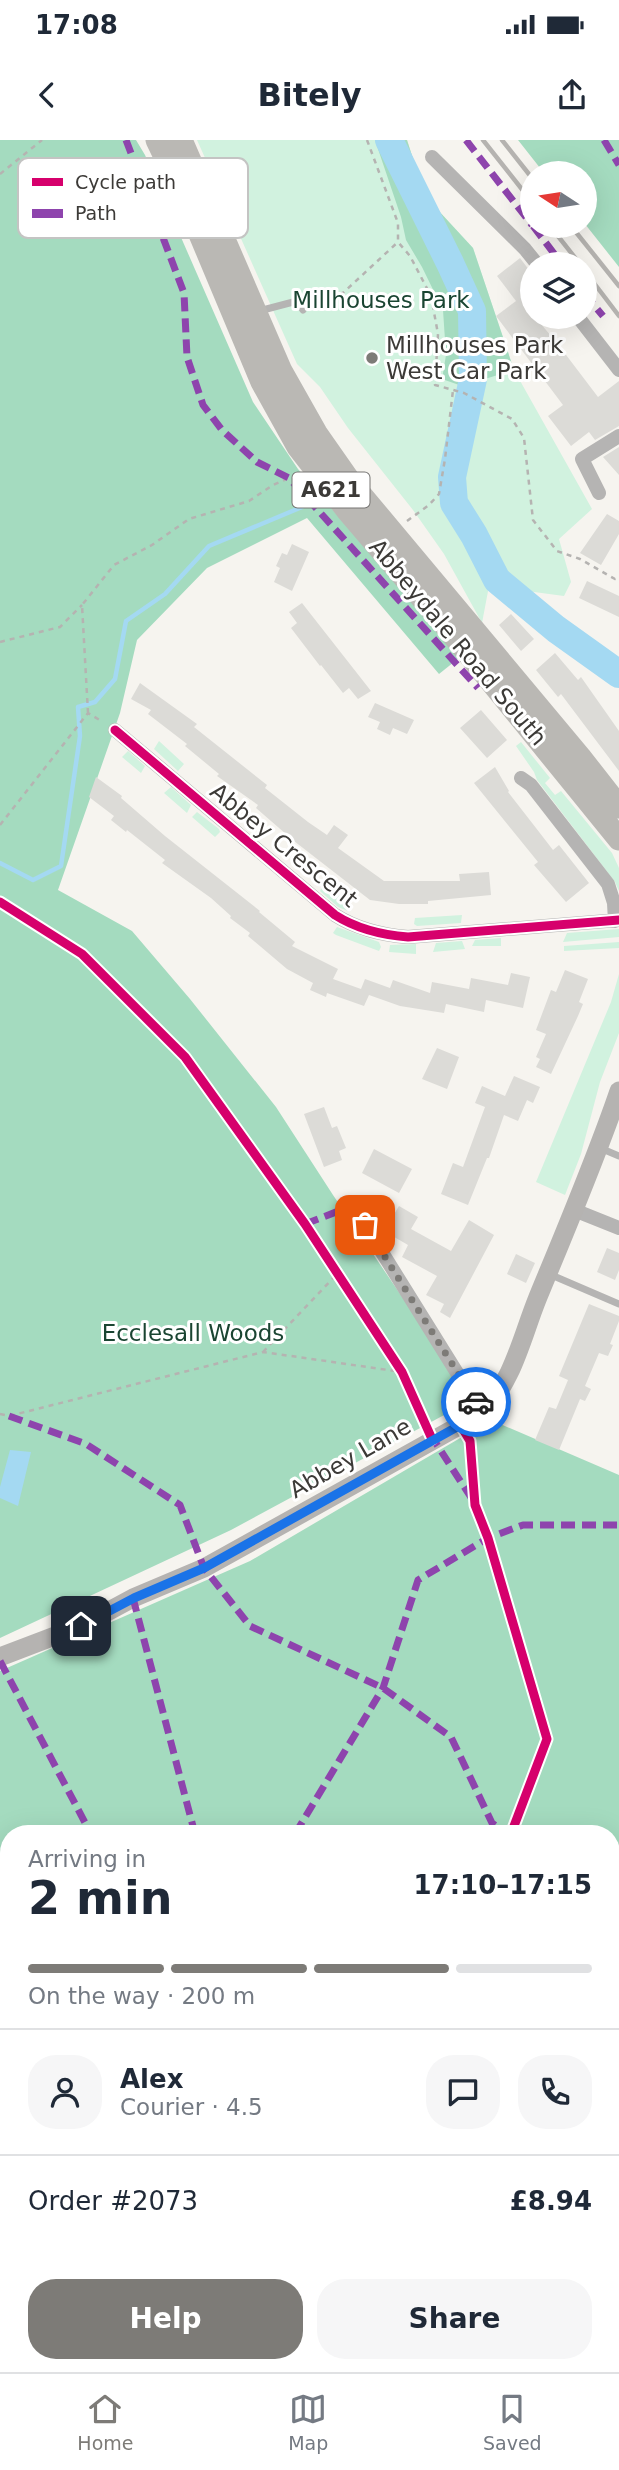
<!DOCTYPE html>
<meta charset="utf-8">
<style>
body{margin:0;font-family:"DejaVu Sans",sans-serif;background:#f6f6f7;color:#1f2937;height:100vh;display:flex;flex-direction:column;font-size:26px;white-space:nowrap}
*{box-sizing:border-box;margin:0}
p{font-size:23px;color:#747a83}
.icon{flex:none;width:38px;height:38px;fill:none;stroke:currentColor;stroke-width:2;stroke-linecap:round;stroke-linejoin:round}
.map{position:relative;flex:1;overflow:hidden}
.details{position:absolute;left:0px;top:1685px;width:620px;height:548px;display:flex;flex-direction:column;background:#fff;border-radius:28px 28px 0 0;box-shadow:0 7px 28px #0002}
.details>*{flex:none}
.needle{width:46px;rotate:282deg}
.buttons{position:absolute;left:520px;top:21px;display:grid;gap:14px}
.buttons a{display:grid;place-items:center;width:77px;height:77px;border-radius:50%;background:#fff;box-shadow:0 7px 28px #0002;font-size:35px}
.pin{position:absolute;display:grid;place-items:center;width:60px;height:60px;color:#fff;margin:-30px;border-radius:14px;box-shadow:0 4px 10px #0006}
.courier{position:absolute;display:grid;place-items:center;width:70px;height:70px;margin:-35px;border:5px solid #1a73e8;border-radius:50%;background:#fff;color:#222;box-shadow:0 2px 9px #0007}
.summary em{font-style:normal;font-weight:600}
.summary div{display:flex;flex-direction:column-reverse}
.summary{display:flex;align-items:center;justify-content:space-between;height:119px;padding:0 28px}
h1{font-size:46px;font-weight:600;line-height:52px}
.bar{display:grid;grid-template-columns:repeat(4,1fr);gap:10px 7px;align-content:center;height:84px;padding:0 28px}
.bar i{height:9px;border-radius:5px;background:#e0e1e3}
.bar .selected{background:#7d7b77}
.bar p{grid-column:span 4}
.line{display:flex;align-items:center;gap:18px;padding:0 28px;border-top:2px solid #e0e1e3}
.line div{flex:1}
.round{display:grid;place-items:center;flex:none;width:74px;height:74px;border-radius:28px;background:#f6f6f7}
.cta{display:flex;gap:14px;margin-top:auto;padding:14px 28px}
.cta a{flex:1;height:80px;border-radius:28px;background:#7d7b77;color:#fff;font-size:28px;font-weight:600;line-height:80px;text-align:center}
.cta a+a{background:#f6f6f7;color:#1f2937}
.status{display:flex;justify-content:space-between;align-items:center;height:49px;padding:0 35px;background:#fff;direction:ltr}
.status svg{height:19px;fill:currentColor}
header{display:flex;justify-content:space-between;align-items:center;height:91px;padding:0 28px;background:#fff;font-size:32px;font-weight:600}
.tab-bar{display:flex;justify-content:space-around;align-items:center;height:98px;border-top:2px solid #e0e1e3;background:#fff;font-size:19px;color:#747a83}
.tab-bar a{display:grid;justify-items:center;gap:4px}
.tab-bar .selected{color:#7d7b77}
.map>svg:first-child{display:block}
</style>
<div class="status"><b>17:08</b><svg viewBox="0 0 49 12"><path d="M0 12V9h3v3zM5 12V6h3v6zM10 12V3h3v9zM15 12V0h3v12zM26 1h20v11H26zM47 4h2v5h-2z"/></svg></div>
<header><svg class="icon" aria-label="back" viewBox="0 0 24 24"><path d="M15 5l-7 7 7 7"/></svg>Bitely<svg class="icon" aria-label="share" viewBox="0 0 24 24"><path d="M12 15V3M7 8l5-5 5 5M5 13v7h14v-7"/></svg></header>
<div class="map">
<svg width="619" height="2232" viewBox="0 0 619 2232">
<rect width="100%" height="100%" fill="#f6f4ef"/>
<path fill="#d1f2df" d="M197 0H407L425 56 473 108 514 230 592 369 559 399 571 442 564 456 489 446 482 483 444 414 413 370 348 288 320 247 297 224Z
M159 601 184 624 178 631 154 609Z
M521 602 550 638 545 643 555 655 561 651 612 713 619 728V751L615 742 537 640 534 632 516 606Z
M128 611 145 626 141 633 122 617Z
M171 647 191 665 187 673 164 653Z
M197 672 219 689 220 692 215 697 192 677Z
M324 744 351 764 348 771 338 767 320 751Z
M462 775 461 783 417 786 414 784 415 778Z
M337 787 379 802 381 807 379 811 336 795 333 793Z
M619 789V797L563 802 567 793Z
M501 798V806H472L475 800Z
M462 801 465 809 433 812 436 803Z
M619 802V808L564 811V806Z
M416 804V814L389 812 390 805Z
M619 834V893L600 942 581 1014 565 1055 536 1042 611 862Z"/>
<path fill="#a4dbbf" d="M0 0H136L145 15 253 262 298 329 459 518 439 534 307 378 207 428 137 500 120 573 58 750 132 791 190 859 276 967 333 1055 472 1260 231 1390 0 1498Z
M375 0H407L425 56 473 108 514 230 462 246 442 239 446 215 443 170 422 127 406 100 401 77Z
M518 0H619V127L585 84 584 33H544Z
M491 1280 619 1335V2232H68L70 2224H611V1694H9V2141L0 2152V1869L5 1867 0 1830V1531L250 1421Z"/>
<path fill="#a4d9f2" d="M10 1310 31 1312 18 1366 0 1358V1347Z"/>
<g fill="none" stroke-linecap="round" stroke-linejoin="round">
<path stroke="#a4d9f2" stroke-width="4.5" d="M0 723 33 740 61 726 80 596 78 567 95 562 115 539 126 481 165 454 209 406 302 367
M0 2101 9 2091"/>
<path stroke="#a4d9f2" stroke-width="28" d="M389 0 450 123 472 171 473 239 452 337 454 363 474 395 497 440 556 489 619 534"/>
</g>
<path fill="#dcdbd7" d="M520 118 532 134V177H535L557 203 598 257 619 241V286L595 300 589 292 571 306 548 276 563 265 496 176 516 161 497 136Z
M619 307V335L603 317Z
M607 374 619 381V394L601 425 580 413Z
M292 404 309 412 292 451 274 442 280 428 276 426 282 413 287 415Z
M587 441 619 456V477L579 458Z
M302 463 371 551 358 559 349 548 343 553 321 525 320 526 291 488 297 483 289 472Z
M511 474 534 499 521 511 499 485Z
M555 513 578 540 581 537 619 591V631L561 554 558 557 536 530Z
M140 543 197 584 194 587 267 645 265 648 308 682 327 695 334 685 348 695 338 708 384 741H460L459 734 489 732 491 755 428 761V764H399L370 760 294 701 256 668 258 665 217 636 219 634 185 606 187 604 148 574 151 570 131 559Z
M375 563 414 580 407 594 393 588 390 595 377 589 380 582 368 577Z
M481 570 507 600 487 618 460 588Z
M495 627 509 651 508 652 536 688 553 710 559 705 589 743 566 762 534 725 538 722 474 643Z
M96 637 122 656 121 658 165 696 260 771 259 772 295 802 292 806 338 829 333 839 361 849 365 839 390 848 393 840 430 853 432 842 469 849 471 838 508 845 511 833 530 837 523 868 486 860 484 872 446 864 444 873 400 866 369 855 364 866 327 853 326 857 310 850 313 843 287 829 248 796 250 793 230 778 231 776 211 758 162 723 165 720 127 690 126 692 111 680 114 676 89 657Z
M565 830 588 839 579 862 583 864 578 876 551 934 536 927 540 919 536 917 546 894 536 890 551 850 556 852Z
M437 908 459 917 447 949 422 939Z
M514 936 540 947 533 963 527 960 518 981 504 975 489 1018H487L468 1065 441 1054 453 1023 463 1027 485 967 475 963 482 946 505 956Z
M324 967 332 988 337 986 346 1008 339 1011 342 1020 324 1027 304 974Z
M374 1009 412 1029 399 1053 362 1033Z
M399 1066 418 1077 411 1089 451 1111 469 1080 494 1095 450 1178 440 1172 444 1164 426 1155 437 1136 402 1117 408 1105 384 1091Z
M607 1108 619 1113V1130L615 1140 597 1132Z
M516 1114 535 1123 526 1143 507 1134Z
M589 1164 619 1176V1181L610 1204 613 1205 608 1216 599 1213 585 1246 591 1249 585 1261 580 1259 559 1310 535 1300 549 1267 556 1269 568 1240 559 1236Z"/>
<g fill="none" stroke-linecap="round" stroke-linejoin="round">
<path stroke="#b5b3b1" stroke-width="2.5" stroke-dasharray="5 5" stroke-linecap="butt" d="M367 0 398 83V102L410 116 431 156 438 194 435 245 464 253 512 279 524 298 533 380 557 411 580 419 615 439 619 438
M0 34 42 0
M311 161 333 158 344 152 398 102
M407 381 429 365 439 354 445 319 453 250
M0 502 60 487 82 465
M88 573 82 465 114 425 152 405 189 379 249 361 273 345 289 338
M0 685 88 573 103 582
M263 1212 337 1134
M0 1274 9 1276 263 1212 402 1232
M611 1848 619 1851
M0 2086 9 2091"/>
<path stroke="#b5b4b3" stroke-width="7" d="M259 171 297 161 303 170
M600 1008 619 1016
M549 1134 619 1164"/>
<path stroke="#b5b4b3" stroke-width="14" d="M432 17 525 109 537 124
M578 177 619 230
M599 353 582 319 619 296
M115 590 335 775C357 789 382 795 408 797L619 780
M521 638 531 645 608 744 614 763 615 781
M349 1067 365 1085 482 1273
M574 1070 619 1088
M365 1085 376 1074
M0 2171 8 2162"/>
<path stroke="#b5b3b1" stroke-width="19" d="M0 1517 81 1486 133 1458 204 1428 482 1273C514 1239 521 1199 538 1157 566 1089 595 1021 619 951"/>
<path stroke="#bab8b4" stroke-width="23" d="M157 0 184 56 262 242 298 307 347 370 446 486 619 699
M181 0 281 231 316 293 351 343 580 617 619 667"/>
<path stroke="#b5b3b0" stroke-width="4.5" d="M483 0 532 62
M502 0 532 38
M550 86 580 124
M571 86 619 146
M584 130 619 176"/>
<path stroke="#8e44ad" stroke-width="7" stroke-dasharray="14 7" stroke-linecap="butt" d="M126 0 184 153 187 217 203 265 222 290 257 322 289 338 478 548
M466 0 532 85
M604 0 619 25
M533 86 562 124
M584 153 603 176
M305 1084 349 1067
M9 1276 86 1304 180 1365 204 1428 250 1486 383 1548 451 1597 492 1683 506 1694
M430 1294 472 1359
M133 1458 195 1694
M0 1521 91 1694
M295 1694 383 1548 418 1440 488 1398 523 1385H619
M0 1904 9 1892
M611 2221 618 2232
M90 2232 92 2224"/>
<g stroke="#fff" stroke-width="13">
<path id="cycleway" d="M115 590 335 775C357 789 382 795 408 797L619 780
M0 762 82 814 185 917 305 1084 402 1232 432 1299
M460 1284 470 1301 475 1365 488 1398 547 1599 511 1694"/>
</g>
<use href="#cycleway" stroke="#d6006c" stroke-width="9"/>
</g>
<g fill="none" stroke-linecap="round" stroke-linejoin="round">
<path stroke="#7d7b77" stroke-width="7" stroke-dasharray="0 12.6" d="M365 1085 476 1262"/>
<path stroke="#1a73e8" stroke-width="9" d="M81 1486 134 1458 204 1428 482 1273 476 1262"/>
</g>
<circle fill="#7d7b77" stroke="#fff" stroke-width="2.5" cx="372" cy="218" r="7"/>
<g text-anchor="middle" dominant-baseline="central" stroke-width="6" stroke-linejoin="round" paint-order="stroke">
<rect fill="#fff" stroke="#767573" stroke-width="2" x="292.5" y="332.5" width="77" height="35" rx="5"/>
<g font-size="21" font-weight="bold" fill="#3c3a37">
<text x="331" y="350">A621</text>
</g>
<g font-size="23" fill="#1a4532" stroke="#fff">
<text x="381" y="160">Millhouses Park</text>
<text x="193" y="1193">Ecclesall Woods</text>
</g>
<g font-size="23" fill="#3c3a37" stroke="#fff" text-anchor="start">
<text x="386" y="205">Millhouses Park<tspan x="386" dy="26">West Car Park</tspan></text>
</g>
<g font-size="23" fill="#3c3a37" stroke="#fff">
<text transform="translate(458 502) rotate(50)">Abbeydale Road South</text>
<text transform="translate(284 705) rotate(39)">Abbey Crescent</text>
<text transform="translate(350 1318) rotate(-30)">Abbey Lane</text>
</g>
</g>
<rect x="18" y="18" width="230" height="80" rx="10" fill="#fff" stroke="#c4c4c3" stroke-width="2"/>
<rect x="32" y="38" width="31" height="8" fill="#d6006c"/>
<rect x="32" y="69" width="31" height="9" fill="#8e44ad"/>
<g font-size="19" fill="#3c3a37">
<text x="75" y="49">Cycle path</text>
<text x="75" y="80">Path</text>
</g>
</svg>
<div class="buttons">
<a><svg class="needle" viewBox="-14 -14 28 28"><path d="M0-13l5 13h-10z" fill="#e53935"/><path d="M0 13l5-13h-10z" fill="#747a83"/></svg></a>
<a><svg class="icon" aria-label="layers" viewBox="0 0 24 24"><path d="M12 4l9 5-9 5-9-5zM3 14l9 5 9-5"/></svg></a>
</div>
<div class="pin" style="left:365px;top:1085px;background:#ea580c"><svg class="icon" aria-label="bag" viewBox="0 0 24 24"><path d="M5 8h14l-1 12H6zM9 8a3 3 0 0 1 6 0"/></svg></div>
<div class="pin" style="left:81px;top:1486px;background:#1f2937"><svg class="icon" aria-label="home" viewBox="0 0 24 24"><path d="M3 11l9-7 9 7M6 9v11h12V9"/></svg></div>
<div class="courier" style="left:476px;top:1262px"><svg class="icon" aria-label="car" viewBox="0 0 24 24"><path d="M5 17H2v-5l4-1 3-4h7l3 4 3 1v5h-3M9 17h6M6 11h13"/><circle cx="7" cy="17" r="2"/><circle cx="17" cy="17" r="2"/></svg></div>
<section class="details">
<div class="summary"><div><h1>2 min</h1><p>Arriving in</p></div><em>17:10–17:15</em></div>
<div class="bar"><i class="selected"></i><i class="selected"></i><i class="selected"></i><i></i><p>On the way · 200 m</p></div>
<div class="line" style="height:126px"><a class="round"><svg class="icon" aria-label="person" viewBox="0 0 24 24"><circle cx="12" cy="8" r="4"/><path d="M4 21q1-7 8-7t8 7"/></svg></a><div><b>Alex</b><p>Courier · 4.5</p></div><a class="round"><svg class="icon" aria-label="chat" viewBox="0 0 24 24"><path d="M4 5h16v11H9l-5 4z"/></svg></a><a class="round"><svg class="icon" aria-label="phone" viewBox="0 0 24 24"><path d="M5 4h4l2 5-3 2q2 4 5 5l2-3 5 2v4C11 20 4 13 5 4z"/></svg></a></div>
<div class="line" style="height:91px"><div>Order #2073</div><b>£8.94</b></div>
<div class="cta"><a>Help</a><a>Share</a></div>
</section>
</div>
<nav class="tab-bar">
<a class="selected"><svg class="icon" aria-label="home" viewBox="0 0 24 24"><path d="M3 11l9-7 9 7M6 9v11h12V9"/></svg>Home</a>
<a><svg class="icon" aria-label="map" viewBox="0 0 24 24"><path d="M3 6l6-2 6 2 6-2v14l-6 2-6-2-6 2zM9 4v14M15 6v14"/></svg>Map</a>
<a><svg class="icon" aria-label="saved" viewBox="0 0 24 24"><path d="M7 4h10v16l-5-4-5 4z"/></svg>Saved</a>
</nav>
